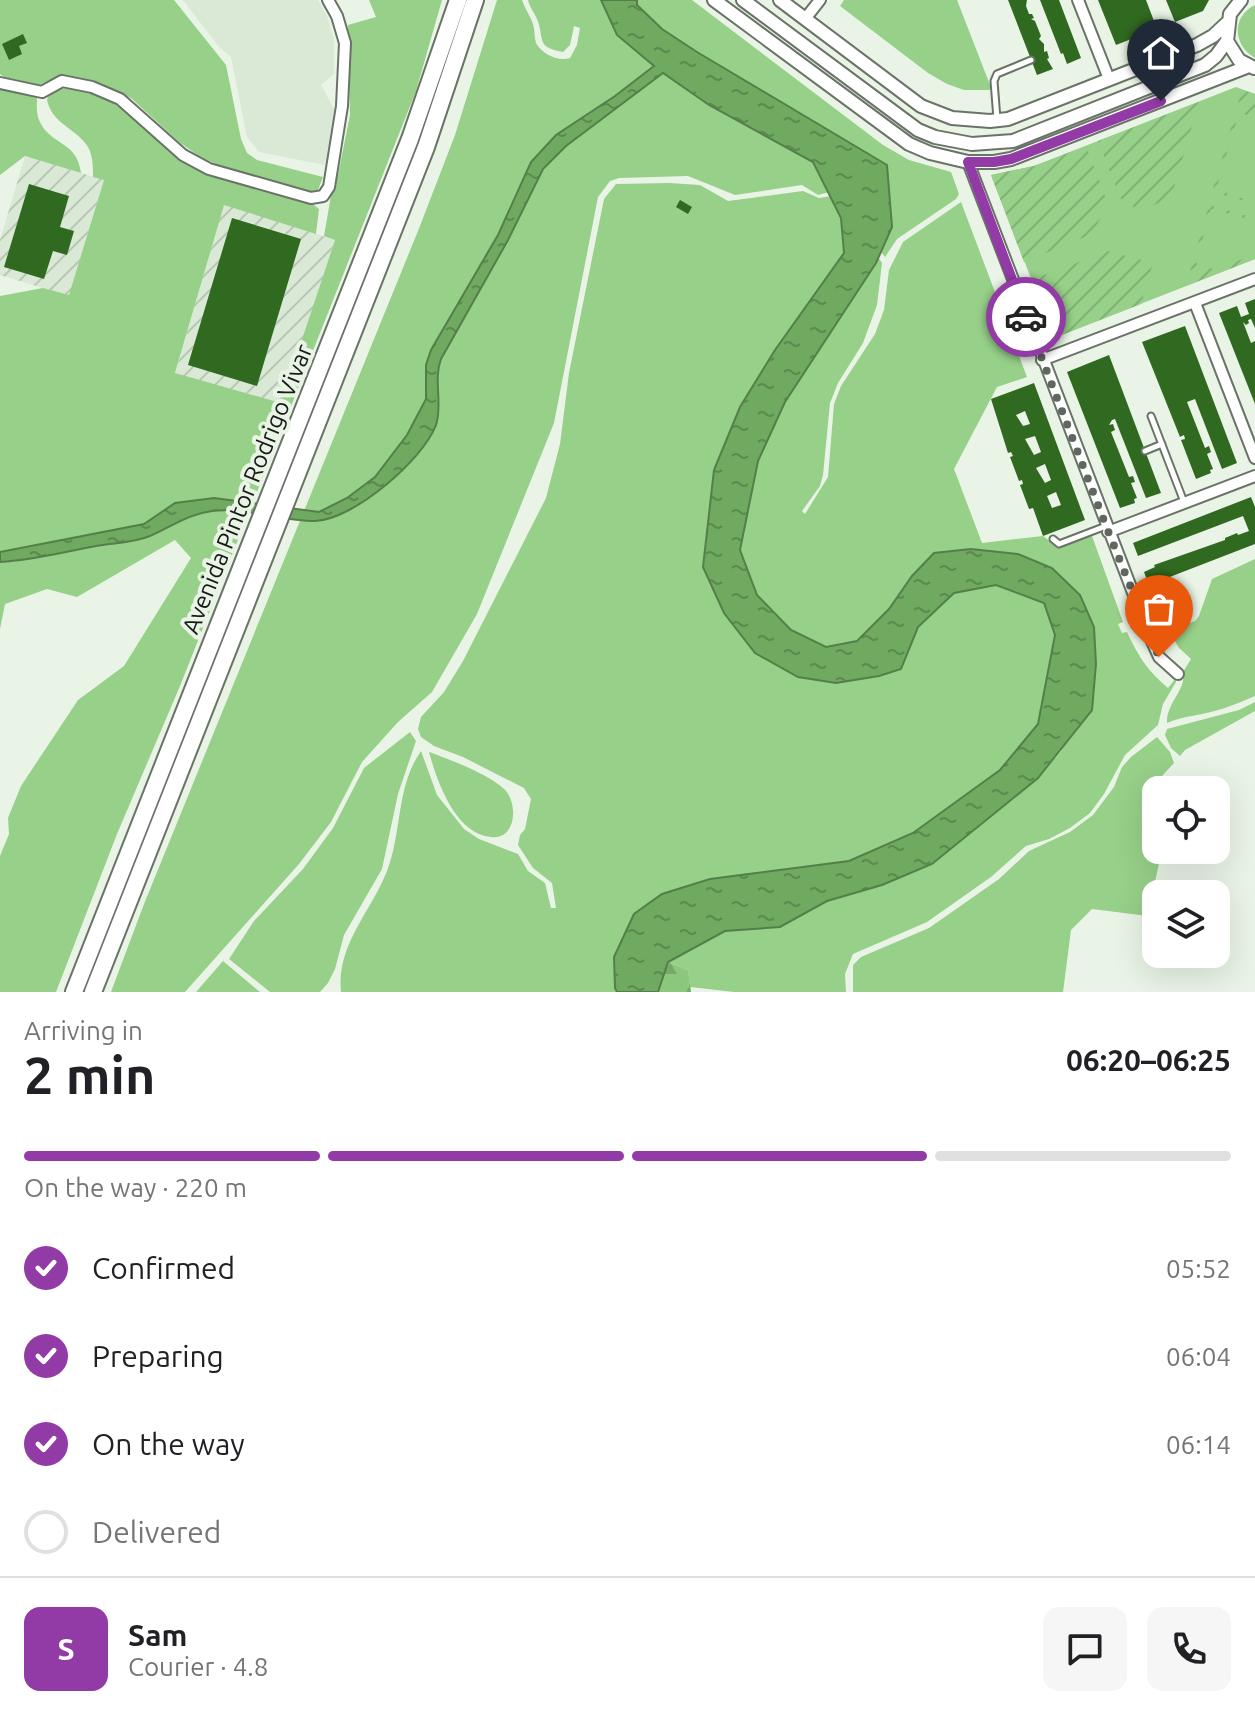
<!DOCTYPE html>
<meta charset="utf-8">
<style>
body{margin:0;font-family:Ubuntu,sans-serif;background:#f6f6f6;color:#202124;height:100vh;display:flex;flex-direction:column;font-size:30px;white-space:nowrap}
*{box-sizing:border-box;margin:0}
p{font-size:26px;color:#757577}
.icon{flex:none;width:44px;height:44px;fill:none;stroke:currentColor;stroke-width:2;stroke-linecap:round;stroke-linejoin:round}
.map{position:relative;height:992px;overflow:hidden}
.drawer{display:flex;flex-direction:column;background:#fff;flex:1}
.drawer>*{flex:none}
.fabs{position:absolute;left:1142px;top:776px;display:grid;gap:16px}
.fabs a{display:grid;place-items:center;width:88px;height:88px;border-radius:16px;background:#fff;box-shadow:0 8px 32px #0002;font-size:40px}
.pin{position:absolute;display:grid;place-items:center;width:68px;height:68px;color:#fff;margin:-82px -34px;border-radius:50% 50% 50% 0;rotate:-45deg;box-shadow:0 0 8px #0007}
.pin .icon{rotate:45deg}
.courier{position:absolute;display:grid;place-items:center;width:80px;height:80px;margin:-40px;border:6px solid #923aa6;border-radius:50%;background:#fff;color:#222;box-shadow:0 2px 10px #0007}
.head em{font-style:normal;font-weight:600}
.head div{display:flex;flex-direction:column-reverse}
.head{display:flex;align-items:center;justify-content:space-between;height:136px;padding:0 24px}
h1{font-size:52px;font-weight:600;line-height:60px}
.bar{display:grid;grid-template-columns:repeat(4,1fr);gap:12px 8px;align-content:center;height:96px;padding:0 24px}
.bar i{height:10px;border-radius:6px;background:#e0e0e0}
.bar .current{background:#923aa6}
.bar p{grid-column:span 4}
.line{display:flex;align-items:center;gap:20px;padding:0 24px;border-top:2px solid #e0e0e0}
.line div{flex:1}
.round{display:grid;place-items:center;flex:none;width:84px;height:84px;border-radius:16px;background:#f6f6f6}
ol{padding:0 24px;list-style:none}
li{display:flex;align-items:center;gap:24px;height:88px}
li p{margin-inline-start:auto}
li .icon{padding:8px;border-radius:50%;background:#923aa6;color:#fff;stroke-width:4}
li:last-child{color:#757577}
li i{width:44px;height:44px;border:4px solid #e0e0e0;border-radius:50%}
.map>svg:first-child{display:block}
</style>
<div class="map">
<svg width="1255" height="992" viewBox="0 0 1255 992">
<defs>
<pattern id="industrial-furrows" width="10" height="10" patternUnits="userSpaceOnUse" patternTransform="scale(2)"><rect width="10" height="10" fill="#d9e9d5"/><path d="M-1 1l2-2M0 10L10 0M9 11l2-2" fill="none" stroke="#bac7b6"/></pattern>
<pattern id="forest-firs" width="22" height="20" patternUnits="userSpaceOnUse" patternTransform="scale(2)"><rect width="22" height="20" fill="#8bc77c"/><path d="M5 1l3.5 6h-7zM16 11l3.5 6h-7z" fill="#77aa6a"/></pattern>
<pattern id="garden-furrows" width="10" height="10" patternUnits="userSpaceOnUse" patternTransform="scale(2)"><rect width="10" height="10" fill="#97d089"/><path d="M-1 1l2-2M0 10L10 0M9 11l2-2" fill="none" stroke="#81b276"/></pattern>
<pattern id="water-ripples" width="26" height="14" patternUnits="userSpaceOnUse" patternTransform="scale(2)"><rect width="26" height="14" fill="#6faa60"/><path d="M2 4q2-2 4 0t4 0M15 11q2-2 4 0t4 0" fill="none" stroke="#5a8a4e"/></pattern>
</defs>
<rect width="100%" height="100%" fill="#e9f4e6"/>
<path fill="#d9e9d5" d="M183 0H318L327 16 334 41V74L321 85 335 111 325 165 259 152 247 137 231 57 219 47Z"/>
<path fill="url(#industrial-furrows)" d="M25 156 104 180 69 296 0 275V240Z
M224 204 335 240 282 403 175 374Z"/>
<path fill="#97d089" d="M0 0H174L226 65 241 139 247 153 257 160 323 177 318 190 310 191 222 167 199 156 179 142 131 98 100 83 59 76 39 85 4 77 0 74Z
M369 0H442L416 91 180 686 117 834 56 992H0V856L9 834 8 818 21 786 78 700 124 666 191 558 175 540 77 597 47 589 5 604 0 629V296L43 288 69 295 104 180 93 177C93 166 93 153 86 144 73 127 52 123 47 100L49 93C106 68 153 148 196 169 231 186 273 192 310 202L319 209 316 234 224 205 175 373 281 403 335 240 324 236 333 184 338 175 350 115 348 25 376 17Z
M497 0H522C525 9 530 15 533 24 535 30 534 37 536 43 542 54 558 62 570 58L577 45 580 28 574 26 570 45 563 52C535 47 545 39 537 19 534 12 530 8 528 0H692L883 145 909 160 951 172 959 194 956 199 897 239 885 257 833 191 818 195 802 185 735 195 688 176 619 178 610 181 598 197 554 423 477 614 432 692 398 722 362 762 331 822 299 864 185 992H111L144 904 418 231 455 135Z
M844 0H957L992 90H964L947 84 928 73 840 6Z
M1255 5V58C1233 45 1231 17 1255 5Z
M1236 87 1255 94V259L1054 338 991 175 1034 166Z
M0 88 5 91 37 95C37 103 36 113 39 120 50 146 77 140 81 173L25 156 0 175Z
M669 183 700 185 728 201 803 191 819 198 838 195 882 263 877 305 863 343 838 383 830 403 823 475 820 486 802 511 805 514 828 477 834 404 841 386 875 334 884 310 889 270 903 242 961 202 1027 377 997 387 954 469 982 543 1043 536 1058 547 1092 536 1123 622 1118 624 1122 633 1127 632C1138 656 1148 671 1168 688L1176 678V682L1163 704 1158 725 1125 755 1104 794 1090 813 1070 828 1049 839 1026 846 991 877 927 922 853 954 845 974 846 992H734L690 987 688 970 668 962 725 931 780 927 827 901 882 885 1038 778 1063 749 909 861 710 879 662 894 634 914 614 957 617 992H341C336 945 371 912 387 871 402 833 396 786 421 751L437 795 464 829 479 839 518 854 528 871 545 883 551 908H556L552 883 533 868 518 845 520 835 525 829 531 799 524 788 463 757 434 746 421 737 418 729 421 717 444 692 463 661 546 498 560 444 569 373 604 199 616 184Z
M1255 559V696C1241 702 1227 708 1211 712 1195 716 1183 716 1167 723 1166 703 1187 689 1183 672L1191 659 1179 648 1169 631 1195 621 1199 616 1212 579Z
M1255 702V711L1185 750 1180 756 1171 748 1165 735 1167 729 1239 710Z
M410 732 416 741 398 794 382 869 344 935 335 969 328 983 320 992H270L229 959 254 921 303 869 333 828 364 768Z
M1157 737 1170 752 1174 763 1151 788 1156 850H1158L1160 858 1148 916 1092 909 1071 930 1063 992H853V965L861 957 929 928 999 879 1029 851 1070 832 1093 815 1114 787 1122 767 1131 757Z
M429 752C449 759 493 776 506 791 518 805 516 840 491 837 455 834 437 781 429 752Z
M223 961 260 992H196Z"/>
<path fill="url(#forest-firs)" d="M668 962 688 970 691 992H658Z"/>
<path fill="url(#garden-furrows)" d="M1242 90 1255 94V117L1239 113 1216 190 1255 202V204L1212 192Z
M1199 102 1171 198 1140 211 1120 198 1098 141Z
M1086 146 1108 203 1092 234 1024 262 991 175 1034 166Z
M1209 205 1255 218V221L1211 209 1196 263 1216 270 1255 254V259L1186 286Z
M1108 251 1153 263 1141 304 1054 338 1031 280Z"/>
<path fill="url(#water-ripples)" stroke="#557f4a" stroke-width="2" d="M601 0H637V5L662 29 697 52 887 165 892 227 876 263 785 402 758 461 740 550 757 595 791 630 826 647 857 641 889 609 912 576 934 553 971 549 1018 554 1052 568 1080 595 1094 627 1096 664 1092 710 1038 778 932 864 882 885 827 901 780 927 725 931 668 962 658 992H617L615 988 614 957 634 914 662 894 710 879 849 861 913 833 1000 770 1038 724 1055 635 1044 603 996 585 954 593 918 627 901 669 879 676 836 683 798 677 755 653 724 613 703 567 714 470 740 407 775 350 844 253 841 218 813 162 709 105 663 73 566 146 543 169 508 240 441 359C433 380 443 404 436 425 423 460 353 520 315 521 281 521 246 507 212 511 188 514 171 527 150 536 133 543 114 543 96 546 63 552 34 560 0 562V552L144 524 175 503 214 498 319 512 347 498 375 477 407 435 426 399V365L431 350 498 235 531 162 556 135 615 96 654 66 617 35Z"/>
<path fill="#306920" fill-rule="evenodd" d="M1008 0H1027L1026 6 1029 14H1032L1034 18 1031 19 1035 21 1041 36 1039 39 1044 44V52L1047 51 1049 58 1047 59 1053 69 1037 75Z
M1040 0H1059L1081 58 1067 64 1063 53 1061 54Z
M1098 0H1146L1157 29 1116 45Z
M1166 0H1209L1203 11 1175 22Z
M23 34 27 43 19 46 22 54 9 60 2 44Z
M29 184 69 196 60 227 74 231 67 255 53 251 44 279 4 267Z
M680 200 692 207 688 214 676 207Z
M232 218 301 239 257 386 188 365Z
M1255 299V328L1251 319 1248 320 1249 323 1246 325 1243 322 1251 343 1255 341V404L1219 313 1237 306 1241 317 1249 314 1245 303Z
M1185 326 1237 463 1222 469 1195 399 1187 402 1205 448 1209 446 1211 452 1207 454 1213 469 1210 470 1211 473 1196 479 1181 440 1185 439 1184 435 1180 437 1142 342Z
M1109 355 1161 493 1146 498 1115 419 1112 420 1109 425 1113 424 1115 430 1111 432 1129 477 1133 476 1135 482 1131 483 1137 498 1134 499 1135 503 1120 508 1067 372Z
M1034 383 1085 520 1043 536 1033 508 1029 509 1020 485 1023 484 1022 480 1019 481 1010 457 1013 456 1011 452 1008 453 991 399ZM1025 411 1030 424 1023 426 1016 415ZM1035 436 1041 452 1034 455 1025 439ZM1045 464 1051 480 1045 483 1036 468ZM1056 492 1061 505 1052 508 1047 496Z
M1251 497 1255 507V544L1149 585 1144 572 1155 567 1154 565 1225 540V538L1237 533 1238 535 1249 531 1243 516 1138 556 1133 543Z"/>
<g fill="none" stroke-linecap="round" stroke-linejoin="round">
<g stroke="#697367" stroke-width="9">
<path id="service" d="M997 119 994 81 997 74 1031 60
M1151 416 1184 502
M1145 451 1162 444
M1053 539 1059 544 1106 526"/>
</g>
<g stroke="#697367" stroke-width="14">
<path id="minor" d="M1078 0 1109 79
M805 19 820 0
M0 83 42 92 62 81 92 87 120 99 183 155 209 169 311 198 323 196 329 187 342 106 345 43 337 16 328 0
M968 162 1150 637 1159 657 1178 674
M1195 303 1255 458
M1042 360 1255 279
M1108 532 1255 476"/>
</g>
<g stroke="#697367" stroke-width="16">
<path id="tertiary" d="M714 0 909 144 930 153 968 162H994L1011 159 1249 66
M743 0 918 130 935 137 972 144 1013 141 1205 65 1216 56 1227 41
M780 0 921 106 952 118 990 121 1008 119 1197 45 1213 36 1227 23
M1241 0 1230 14 1227 41 1239 60 1254 68"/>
</g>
<g stroke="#697367" stroke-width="20">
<path id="primary" d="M74 992 410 139 458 0
M93 992 426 147 475 0"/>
</g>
<use href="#service" stroke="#fff" stroke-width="5"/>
<use href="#minor" stroke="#fff" stroke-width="10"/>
<use href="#tertiary" stroke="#fff" stroke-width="12"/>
<use href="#primary" stroke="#fff" stroke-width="16"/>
</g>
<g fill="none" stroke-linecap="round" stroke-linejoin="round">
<path stroke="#60675f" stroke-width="8" stroke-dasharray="0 14.4" d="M1026 317 1106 526 1159 657"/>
<path stroke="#923aa6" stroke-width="10" d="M1026 317 968 162H994L1011 159 1161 101"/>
</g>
<g text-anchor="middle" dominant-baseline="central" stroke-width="8" stroke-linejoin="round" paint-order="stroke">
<g font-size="24" fill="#171b16" stroke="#e9f4e6">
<text transform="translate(247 489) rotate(-68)">Avenida Pintor Rodrigo Vivar</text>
</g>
</g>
</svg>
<div class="fabs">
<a><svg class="icon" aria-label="locate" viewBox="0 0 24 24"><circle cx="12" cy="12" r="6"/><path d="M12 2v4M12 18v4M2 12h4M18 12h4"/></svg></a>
<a><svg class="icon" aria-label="layers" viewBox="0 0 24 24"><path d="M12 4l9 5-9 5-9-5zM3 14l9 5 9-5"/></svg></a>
</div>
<div class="pin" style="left:1159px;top:657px;background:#ea580c"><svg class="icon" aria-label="bag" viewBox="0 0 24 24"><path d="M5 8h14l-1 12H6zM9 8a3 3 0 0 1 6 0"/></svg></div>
<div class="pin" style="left:1161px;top:101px;background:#1f2937"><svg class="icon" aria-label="home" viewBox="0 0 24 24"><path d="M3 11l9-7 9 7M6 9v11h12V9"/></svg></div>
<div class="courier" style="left:1026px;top:317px"><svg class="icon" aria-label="car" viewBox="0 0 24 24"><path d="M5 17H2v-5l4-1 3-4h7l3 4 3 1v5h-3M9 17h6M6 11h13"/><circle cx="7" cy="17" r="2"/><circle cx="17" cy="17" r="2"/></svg></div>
</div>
<section class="drawer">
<div class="head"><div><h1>2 min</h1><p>Arriving in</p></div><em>06:20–06:25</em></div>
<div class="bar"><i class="current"></i><i class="current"></i><i class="current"></i><i></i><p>On the way · 220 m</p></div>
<ol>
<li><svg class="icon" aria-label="check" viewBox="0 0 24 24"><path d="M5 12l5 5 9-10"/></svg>Confirmed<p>05:52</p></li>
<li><svg class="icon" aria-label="check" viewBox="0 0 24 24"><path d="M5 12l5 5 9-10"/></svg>Preparing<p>06:04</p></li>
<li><svg class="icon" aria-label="check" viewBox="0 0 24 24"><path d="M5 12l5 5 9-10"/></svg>On the way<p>06:14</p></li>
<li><i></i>Delivered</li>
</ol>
<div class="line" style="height:144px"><b class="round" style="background:#923aa6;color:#fff">S</b><div><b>Sam</b><p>Courier · 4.8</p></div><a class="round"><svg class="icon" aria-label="chat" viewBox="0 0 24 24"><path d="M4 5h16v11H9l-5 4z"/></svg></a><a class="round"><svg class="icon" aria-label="phone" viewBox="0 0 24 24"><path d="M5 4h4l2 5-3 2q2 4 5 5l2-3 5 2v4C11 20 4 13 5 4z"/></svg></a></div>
</section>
